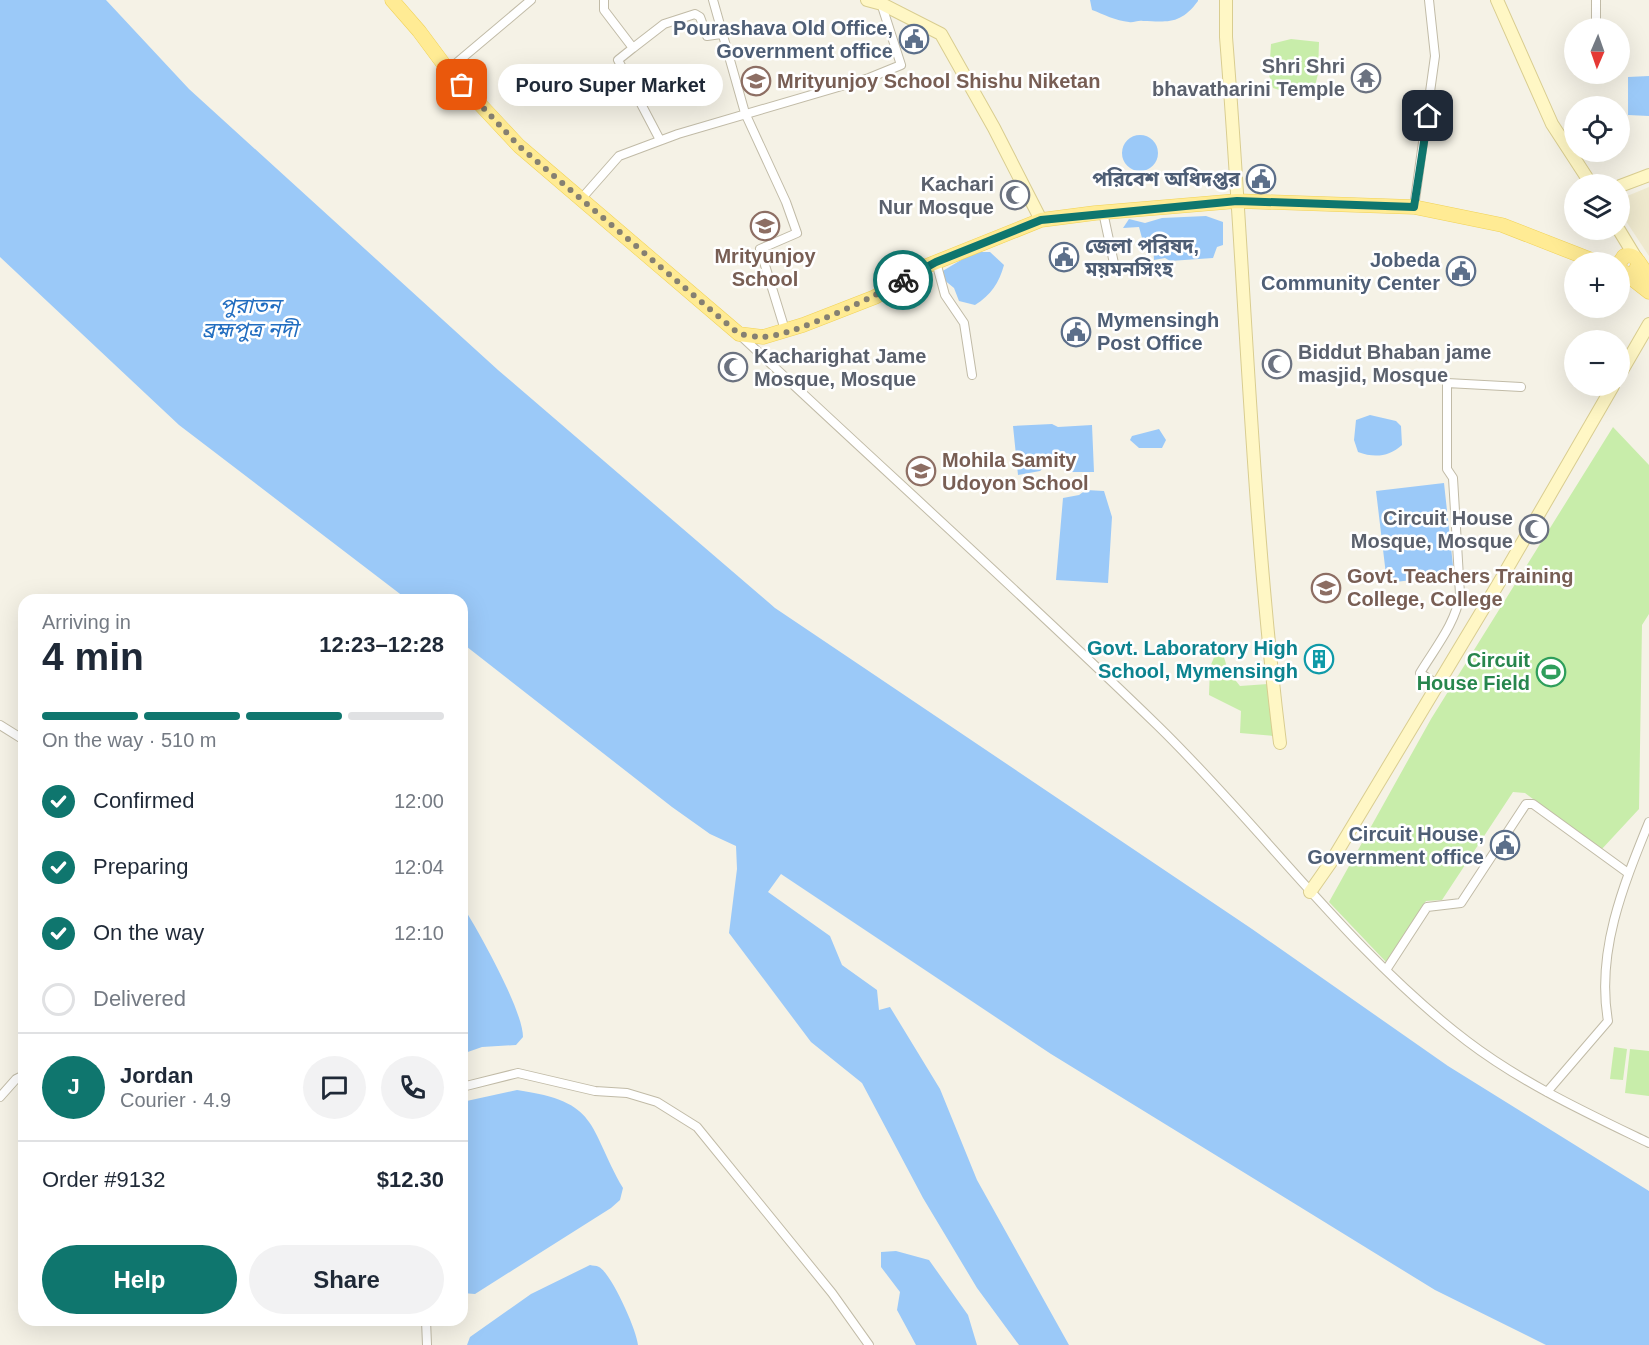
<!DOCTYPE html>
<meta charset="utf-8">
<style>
body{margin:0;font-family:Arial,"Noto Sans Bengali",sans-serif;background:#f2f2f3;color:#1f2937;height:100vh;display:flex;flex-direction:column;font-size:22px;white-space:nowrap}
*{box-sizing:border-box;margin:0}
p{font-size:20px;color:#747a83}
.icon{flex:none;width:33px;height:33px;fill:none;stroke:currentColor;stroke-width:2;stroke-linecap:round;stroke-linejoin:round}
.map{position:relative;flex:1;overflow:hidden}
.sheet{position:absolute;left:18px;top:594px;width:450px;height:732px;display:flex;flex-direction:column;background:#fff;border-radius:18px;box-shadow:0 6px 24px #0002}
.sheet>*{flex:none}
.needle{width:39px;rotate:182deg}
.tools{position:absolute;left:1564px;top:18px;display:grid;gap:12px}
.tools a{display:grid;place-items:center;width:66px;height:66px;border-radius:50%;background:#fff;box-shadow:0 6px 24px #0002;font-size:30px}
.pin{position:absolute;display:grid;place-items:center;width:51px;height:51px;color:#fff;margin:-26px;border-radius:12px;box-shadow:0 3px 9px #0006}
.courier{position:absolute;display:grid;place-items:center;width:60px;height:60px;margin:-30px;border:4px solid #0f766e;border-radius:50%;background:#fff;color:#222;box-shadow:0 2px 8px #0007}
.bubble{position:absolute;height:42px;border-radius:21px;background:#fff;box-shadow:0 6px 24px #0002;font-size:20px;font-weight:800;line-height:42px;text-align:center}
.summary em{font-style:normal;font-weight:800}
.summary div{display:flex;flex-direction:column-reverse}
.summary{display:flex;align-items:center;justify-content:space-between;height:102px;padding:0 24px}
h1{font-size:39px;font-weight:800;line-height:45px}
.bar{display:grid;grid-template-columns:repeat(4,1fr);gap:9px 6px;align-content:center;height:72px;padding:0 24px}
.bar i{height:8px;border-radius:4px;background:#e0e1e3}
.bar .current{background:#0f766e}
.bar p{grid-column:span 4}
.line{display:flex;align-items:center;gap:15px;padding:0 24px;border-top:2px solid #e0e1e3}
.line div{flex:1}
.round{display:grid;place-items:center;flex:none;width:63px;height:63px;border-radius:32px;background:#f2f2f3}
ol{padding:0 24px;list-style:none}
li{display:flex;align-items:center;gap:18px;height:66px}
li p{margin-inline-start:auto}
li .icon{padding:6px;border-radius:50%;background:#0f766e;color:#fff;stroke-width:4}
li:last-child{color:#747a83}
li i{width:33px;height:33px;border:3px solid #e0e1e3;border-radius:50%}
.button{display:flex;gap:12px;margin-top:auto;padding:12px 24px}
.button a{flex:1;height:69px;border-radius:36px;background:#0f766e;color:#fff;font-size:24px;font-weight:800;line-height:69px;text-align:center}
.button a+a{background:#f2f2f3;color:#1f2937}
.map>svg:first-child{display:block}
</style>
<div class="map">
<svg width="1649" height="1345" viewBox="0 0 1649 1345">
<rect width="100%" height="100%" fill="#f5f2e6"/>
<path fill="#efe9ce" d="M1649 187V256L1620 212V199Z"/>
<path fill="#c8edaa" d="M1291 39 1319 42 1318 74 1313 94C1299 96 1286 92 1273 88L1269 75 1271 44Z
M1613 427 1649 465V614L1642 625 1639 809 1601 850 1525 793 1513 792 1442 900 1426 901 1386 962 1329 902 1431 719Z
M1218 648 1222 650 1228 671 1240 686 1268 684 1274 736 1240 733 1241 711 1209 695 1210 667Z
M1614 1047 1627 1049 1623 1080 1610 1079Z
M1630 1049 1649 1051V1096L1625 1093Z"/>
<path fill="#9bc9f8" d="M0 0H106L189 89 498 370 775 608 1252 929 1448 1066 1649 1191V1345H1546L1435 1290 1051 1054 781 874 768 892 830 936 842 965 877 990 879 1010 890 1007 940 1089 977 1180 1069 1345H1019L977 1288 923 1198 862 1083 811 1042 729 933 737 869 736 846 710 834 672 807 462 643V600H408L179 425 0 257Z
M1090 0H1198V1C1181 24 1169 22 1143 21 1138 20 1133 23 1129 22 1116 21 1103 14 1092 10Z
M1649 76V116L1628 115V77Z
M1122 153a18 18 0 1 1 36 0a18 18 0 1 1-36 0Z
M1206 216 1223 222V245L1217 247 1213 258 1170 261 1165 258 1154 260 1153 242 1142 238 1139 227 1123 228 1129 219 1145 223 1162 218Z
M981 252H990L1004 265C999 283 991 295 975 305L959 301 954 288 943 279 941 272 971 254Z
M1370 415 1396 421 1401 426 1402 445C1389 457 1374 458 1358 452L1354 440 1356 420Z
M1052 424 1058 427 1092 425 1094 472H1067L1054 457 1040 471 1018 475 1013 426Z
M1159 429 1166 440 1162 448H1139L1130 440 1132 436Z
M1444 483 1454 575 1387 583 1376 491Z
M1086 490 1104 491 1112 517 1108 583 1056 580 1063 498 1079 495Z
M462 905C478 930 523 1010 523 1037L516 1045 482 1047 462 1054Z
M517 1090C600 1102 587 1125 623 1188L620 1200 611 1208 475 1294 462 1293V1102Z
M896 1251 929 1260 968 1315 977 1345H916L897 1310 900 1292 881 1267V1252Z
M590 1265C593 1266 596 1265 599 1267 612 1274 637 1331 638 1345H467L470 1337 531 1294Z"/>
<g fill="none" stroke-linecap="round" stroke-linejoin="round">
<g stroke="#c1bba7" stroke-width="10">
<path id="street" d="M604 0V10L633 48 664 24 695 14 700 17 707 36 721 34
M713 0 745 113 786 202 797 233 760 249 785 330
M1596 26V0
M633 48 618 60 660 140
M448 70 531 0
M582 198 619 156 678 134 869 78 901 65 881 3
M1414 207 1435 56 1429 0
M1103 212 1115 268
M936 262 945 295 964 323 972 375
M739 334C878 465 1020 592 1157 725 1263 828 1349 951 1467 1041 1522 1083 1587 1113 1649 1143
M1438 685 1420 673C1435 648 1456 623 1460 594L1453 478 1447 469V383L1521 387
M0 725 24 740
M1386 970 1427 907 1461 903 1526 804H1533L1628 873
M462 1087 518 1073 595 1091 627 1093 657 1102 697 1127 832 1293 869 1345
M1547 1092 1608 1021C1596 952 1623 886 1649 822
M0 1097 16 1079 24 1075
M426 1320 427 1345"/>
</g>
<g stroke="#d9cd90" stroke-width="14">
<path id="secondary" d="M867 0 882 4 941 34 994 128 1041 220
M1226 0V37C1245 272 1251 509 1280 743
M1497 0 1552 124 1591 184
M1620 186 1649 175
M1619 230 1636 258
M1620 374 1649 324
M1310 892 1331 862 1500 581 1613 386"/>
</g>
<g stroke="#f0d258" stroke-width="15">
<path id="primary" d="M392 0 419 31 448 70 519 146 739 334 763 337 803 325 875 297 924 267 1041 220 1095 213 1237 201 1414 207 1502 225 1597 262
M1638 261 1649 277
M1620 262 1624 256C1631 254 1637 257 1639 264L1633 274H1626L1620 269
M1626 274 1649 292"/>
</g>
<use href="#street" stroke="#fff" stroke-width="8"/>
<use href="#secondary" stroke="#fff7c5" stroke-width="12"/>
<use href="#primary" stroke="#ffeb94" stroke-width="14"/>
</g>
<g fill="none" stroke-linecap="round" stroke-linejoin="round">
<path stroke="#858072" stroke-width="6" stroke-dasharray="0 10.8" d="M462 85 519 146 739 334C746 335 755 337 762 337 793 336 875 297 903 280"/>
<path stroke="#0f766e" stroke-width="8" d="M903 280 936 262 1041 220 1237 201 1414 207 1428 116"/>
</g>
<defs>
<g id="civic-ring" transform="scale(1.5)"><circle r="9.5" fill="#fff" stroke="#5c6f8a" stroke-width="1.5"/><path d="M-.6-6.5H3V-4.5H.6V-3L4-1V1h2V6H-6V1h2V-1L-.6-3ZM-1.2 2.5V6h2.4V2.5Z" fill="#5c6f8a"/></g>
<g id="temple-ring" transform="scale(1.5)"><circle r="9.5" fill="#fff" stroke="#6b7280" stroke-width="1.5"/><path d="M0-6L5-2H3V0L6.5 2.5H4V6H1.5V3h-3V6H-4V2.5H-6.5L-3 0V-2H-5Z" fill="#6b7280"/></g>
<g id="school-ring" transform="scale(1.5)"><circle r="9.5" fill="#fff" stroke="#8d6e63" stroke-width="1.5"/><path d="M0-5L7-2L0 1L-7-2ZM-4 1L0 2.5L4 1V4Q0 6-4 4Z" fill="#8d6e63"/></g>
<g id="mosque-ring" transform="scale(1.5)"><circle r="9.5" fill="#fff" stroke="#6b7280" stroke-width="1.5"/><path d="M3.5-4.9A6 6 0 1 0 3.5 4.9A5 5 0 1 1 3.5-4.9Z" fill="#6b7280"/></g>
<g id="university-ring" transform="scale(1.5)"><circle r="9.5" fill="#fff" stroke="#8d6e63" stroke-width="1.5"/><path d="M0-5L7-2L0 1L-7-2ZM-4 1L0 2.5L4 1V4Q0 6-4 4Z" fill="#8d6e63"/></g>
<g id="building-ring" transform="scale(1.5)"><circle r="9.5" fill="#fff" stroke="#0f9aa8" stroke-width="1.5"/><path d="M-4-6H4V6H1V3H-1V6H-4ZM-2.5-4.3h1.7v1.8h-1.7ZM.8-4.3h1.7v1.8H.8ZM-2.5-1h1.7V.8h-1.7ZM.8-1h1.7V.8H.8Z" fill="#0f9aa8"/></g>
<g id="stadium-ring" transform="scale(1.5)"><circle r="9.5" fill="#fff" stroke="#2e9e5b" stroke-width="1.5"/><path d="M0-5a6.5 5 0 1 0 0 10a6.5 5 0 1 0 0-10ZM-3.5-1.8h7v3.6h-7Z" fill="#2e9e5b"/></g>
</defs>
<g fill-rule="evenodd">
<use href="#civic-ring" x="914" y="39"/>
<use href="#temple-ring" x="1366" y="78"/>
<use href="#school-ring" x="756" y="81"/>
<use href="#civic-ring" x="1261" y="179"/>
<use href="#mosque-ring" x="1015" y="195"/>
<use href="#school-ring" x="765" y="226"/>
<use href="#civic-ring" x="1064" y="257"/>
<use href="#civic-ring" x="1461" y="271"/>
<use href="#civic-ring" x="1076" y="332"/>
<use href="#mosque-ring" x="1277" y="364"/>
<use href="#mosque-ring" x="733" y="367"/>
<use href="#school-ring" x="921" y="471"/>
<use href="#mosque-ring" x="1534" y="529"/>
<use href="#university-ring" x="1326" y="588"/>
<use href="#building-ring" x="1319" y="659"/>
<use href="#stadium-ring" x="1551" y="672"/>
<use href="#civic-ring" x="1505" y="845"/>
</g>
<g text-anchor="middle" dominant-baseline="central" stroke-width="5" stroke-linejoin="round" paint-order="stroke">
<g font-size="20" font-weight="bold" fill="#4e5e75" stroke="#fff" text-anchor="end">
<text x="893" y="28">Pourashava Old Office,<tspan x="893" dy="23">Government office</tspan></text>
<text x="1240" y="179">পরিবেশ অধিদপ্তর</text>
<text x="1085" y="246" text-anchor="start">জেলা পরিষদ,<tspan x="1085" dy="23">ময়মনসিংহ</tspan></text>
<text x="1440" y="260">Jobeda<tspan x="1440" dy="23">Community Center</tspan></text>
<text x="1097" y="320" text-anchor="start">Mymensingh<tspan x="1097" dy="23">Post Office</tspan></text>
<text x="1484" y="834">Circuit House,<tspan x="1484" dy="23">Government office</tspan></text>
</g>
<g font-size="20" font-weight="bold" fill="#5b616d" stroke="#fff" text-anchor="end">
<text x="1345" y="66">Shri Shri<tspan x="1345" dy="23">bhavatharini Temple</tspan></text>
<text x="994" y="184">Kachari<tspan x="994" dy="23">Nur Mosque</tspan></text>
<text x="1298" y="352" text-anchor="start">Biddut Bhaban jame<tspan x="1298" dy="23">masjid, Mosque</tspan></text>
<text x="754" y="356" text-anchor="start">Kacharighat Jame<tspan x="754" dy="23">Mosque, Mosque</tspan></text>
<text x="1513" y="518">Circuit House<tspan x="1513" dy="23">Mosque, Mosque</tspan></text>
</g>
<g font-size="20" font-weight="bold" fill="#785e54" stroke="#fff" text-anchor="start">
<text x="777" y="81">Mrityunjoy School Shishu Niketan</text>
<text x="765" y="256" text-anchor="middle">Mrityunjoy<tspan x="765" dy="23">School</tspan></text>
<text x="942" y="460">Mohila Samity<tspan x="942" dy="23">Udoyon School</tspan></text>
<text x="1347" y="576">Govt. Teachers Training<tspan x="1347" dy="23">College, College</tspan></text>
</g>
<g font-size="20" font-weight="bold" fill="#0d838f" stroke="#fff" text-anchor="end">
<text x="1298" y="648">Govt. Laboratory High<tspan x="1298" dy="23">School, Mymensingh</tspan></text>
</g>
<g font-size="20" font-weight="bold" fill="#27864d" stroke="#fff" text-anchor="end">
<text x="1530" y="660">Circuit<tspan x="1530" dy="23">House Field</tspan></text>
</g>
<g font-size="21" font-style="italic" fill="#216dc0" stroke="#fff">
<text x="250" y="305">পুরাতন<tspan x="250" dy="24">ব্রহ্মপুত্র নদী</tspan></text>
</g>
</g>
</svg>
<div class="tools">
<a><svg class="needle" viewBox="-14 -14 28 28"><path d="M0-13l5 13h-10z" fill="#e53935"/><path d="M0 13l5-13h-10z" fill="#747a83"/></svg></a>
<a><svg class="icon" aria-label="locate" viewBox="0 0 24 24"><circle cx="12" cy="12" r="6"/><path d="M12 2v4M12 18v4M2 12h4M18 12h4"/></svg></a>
<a><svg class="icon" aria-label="layers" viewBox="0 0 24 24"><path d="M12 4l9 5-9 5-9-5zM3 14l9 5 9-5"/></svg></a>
<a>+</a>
<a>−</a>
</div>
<div class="pin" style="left:462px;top:85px;background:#ea580c"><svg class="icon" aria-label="bag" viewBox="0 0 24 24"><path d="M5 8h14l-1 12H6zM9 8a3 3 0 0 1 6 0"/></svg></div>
<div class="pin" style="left:1428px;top:116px;background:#1f2937"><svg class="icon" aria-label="home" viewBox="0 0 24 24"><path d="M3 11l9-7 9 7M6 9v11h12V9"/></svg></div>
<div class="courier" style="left:903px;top:280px"><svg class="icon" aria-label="bike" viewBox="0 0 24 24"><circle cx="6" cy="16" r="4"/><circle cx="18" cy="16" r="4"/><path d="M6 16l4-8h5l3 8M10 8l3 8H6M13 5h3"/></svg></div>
<div class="bubble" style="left:498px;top:64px;width:225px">Pouro Super Market</div>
<section class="sheet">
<div class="summary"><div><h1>4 min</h1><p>Arriving in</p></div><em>12:23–12:28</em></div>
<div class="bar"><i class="current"></i><i class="current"></i><i class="current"></i><i></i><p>On the way · 510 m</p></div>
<ol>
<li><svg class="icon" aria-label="check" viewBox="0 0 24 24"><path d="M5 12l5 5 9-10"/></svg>Confirmed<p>12:00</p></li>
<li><svg class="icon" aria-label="check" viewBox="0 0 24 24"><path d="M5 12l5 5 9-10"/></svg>Preparing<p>12:04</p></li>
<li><svg class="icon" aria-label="check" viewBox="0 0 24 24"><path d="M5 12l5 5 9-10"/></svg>On the way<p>12:10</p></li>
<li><i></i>Delivered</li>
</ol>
<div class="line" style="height:108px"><b class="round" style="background:#0f766e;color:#fff">J</b><div><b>Jordan</b><p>Courier · 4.9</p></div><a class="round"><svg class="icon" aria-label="chat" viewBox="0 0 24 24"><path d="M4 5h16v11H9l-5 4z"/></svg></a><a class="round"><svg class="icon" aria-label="phone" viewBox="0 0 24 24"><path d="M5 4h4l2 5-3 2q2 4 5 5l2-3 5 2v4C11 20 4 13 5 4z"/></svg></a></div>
<div class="line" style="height:78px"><div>Order #9132</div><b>$12.30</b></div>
<div class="button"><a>Help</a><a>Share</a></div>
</section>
</div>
